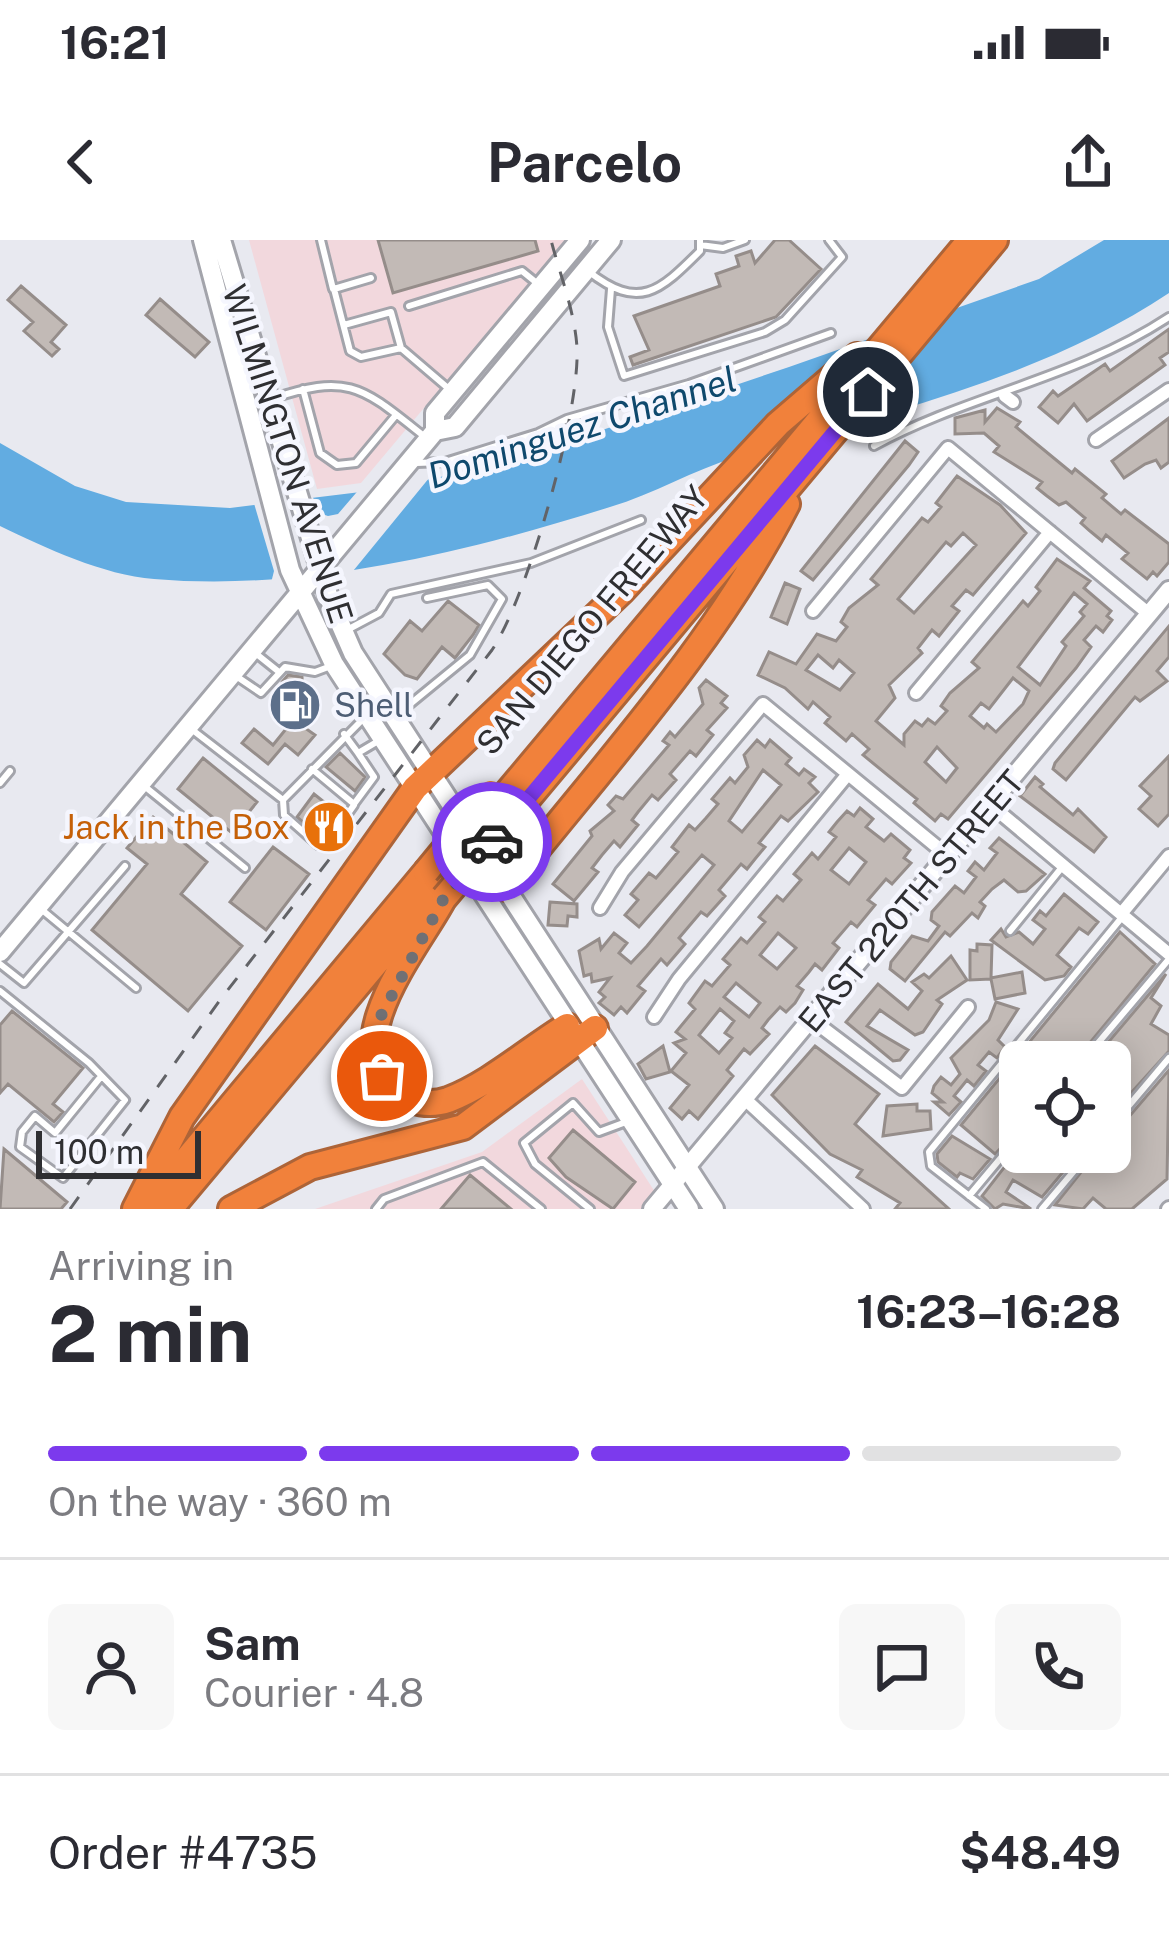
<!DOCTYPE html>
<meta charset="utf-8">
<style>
body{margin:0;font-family:"Public Sans",sans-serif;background:#f7f7f7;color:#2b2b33;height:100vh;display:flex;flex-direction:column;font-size:45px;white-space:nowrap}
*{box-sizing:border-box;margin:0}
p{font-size:39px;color:#7c7c81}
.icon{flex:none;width:66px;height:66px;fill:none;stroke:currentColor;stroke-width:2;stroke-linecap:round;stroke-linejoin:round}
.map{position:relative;height:969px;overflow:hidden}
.details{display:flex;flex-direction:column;background:#fff;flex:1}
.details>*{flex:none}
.fabs{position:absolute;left:999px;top:801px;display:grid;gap:24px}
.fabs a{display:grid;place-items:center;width:132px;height:132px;border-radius:18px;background:#fff;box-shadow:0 6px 30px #0003;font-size:60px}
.scale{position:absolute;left:36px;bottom:30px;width:165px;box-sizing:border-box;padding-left:12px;border:6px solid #2f2f32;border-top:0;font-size:33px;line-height:42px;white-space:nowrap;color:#2f2f32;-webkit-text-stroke:9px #f5f6fe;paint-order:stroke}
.pin{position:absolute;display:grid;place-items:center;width:102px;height:102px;color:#fff;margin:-51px;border:6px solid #fff;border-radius:50%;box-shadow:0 3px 12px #0007}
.courier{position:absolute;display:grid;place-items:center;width:120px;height:120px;margin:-60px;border:9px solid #7c3aed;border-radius:50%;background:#fff;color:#222;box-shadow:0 3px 15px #0007}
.head em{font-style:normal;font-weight:700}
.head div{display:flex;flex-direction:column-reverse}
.head{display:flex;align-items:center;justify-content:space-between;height:204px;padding:0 48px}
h1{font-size:78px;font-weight:700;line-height:90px}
.bar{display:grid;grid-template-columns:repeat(4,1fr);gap:18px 12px;align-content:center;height:144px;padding:0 48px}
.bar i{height:15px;border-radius:9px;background:#e1e1e2}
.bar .current{background:#7c3aed}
.bar p{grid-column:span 4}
.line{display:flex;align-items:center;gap:30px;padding:0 48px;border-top:3px solid #e1e1e2}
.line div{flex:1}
.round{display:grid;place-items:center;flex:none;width:126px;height:126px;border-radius:18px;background:#f7f7f7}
.status{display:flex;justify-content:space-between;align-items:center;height:84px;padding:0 60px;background:#fff;direction:ltr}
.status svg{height:33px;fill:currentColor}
header{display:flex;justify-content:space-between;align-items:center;height:156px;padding:0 48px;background:#fff;font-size:54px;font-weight:700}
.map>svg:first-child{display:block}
</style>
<div class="status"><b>16:21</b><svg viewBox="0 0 49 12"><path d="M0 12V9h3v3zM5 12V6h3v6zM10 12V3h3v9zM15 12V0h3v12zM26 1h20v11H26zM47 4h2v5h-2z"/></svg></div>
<header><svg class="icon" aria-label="back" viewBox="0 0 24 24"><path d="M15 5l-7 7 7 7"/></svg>Parcelo<svg class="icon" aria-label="share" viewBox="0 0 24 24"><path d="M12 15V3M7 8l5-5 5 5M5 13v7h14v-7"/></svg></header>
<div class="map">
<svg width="1169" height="969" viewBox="0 0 1169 969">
<rect width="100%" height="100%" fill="#e8e9f0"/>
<path fill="#f2d8dd" d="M249 0H565L361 243 317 249Z
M582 839 655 952 641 969H315L482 912Z"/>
<path fill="#62ace1" d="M1104 0H1169V53C1042 138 882 174 737 217 693 230 654 254 610 267 467 312 306 352 154 339 103 335 46 308 0 286V203L75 246 126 262 230 268 377 250 498 225 789 127 1039 39Z"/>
<path fill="#e8e9f0" d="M434 232 349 336 271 343 274 331 253 260 312 255 319 273 328 276 338 274 362 246Z"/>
<path fill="#c2bab6" stroke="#958d8a" stroke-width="3" fill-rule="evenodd" d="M378 0H535L538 11 393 53Z
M775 0H789L821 29 776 77 633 125 630 117 649 110 634 76 720 46 716 34 739 26 736 16 751 11 755 23Z
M21 46 66 85 51 102 59 109 52 116 24 91 33 82 8 60Z
M160 59 209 102 195 117 146 75Z
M1169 89V112L1160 118 1165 125 1087 181 1074 164 1058 183 1039 167 1053 151 1058 156 1105 124 1110 131Z
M997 168 1020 182 1016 187 1072 233 1075 229 1106 254 1102 258 1121 274 1125 270 1169 304V322L1157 336 1153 332 1147 339 1122 319 1128 313 1106 295 1102 301 1090 291 1081 283 1085 278 1066 262 1059 265 1047 256 1037 248 1042 242 994 212 999 206 984 193 955 194V178L985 170V182Z
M1169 178V222L1161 228 1156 220 1145 224 1124 238 1112 221Z
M905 201 918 212 909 225 813 340 801 331Z
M957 236 1000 265 1026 293 973 355 966 350 952 366 959 371 939 396 932 390 918 408 922 413 889 445 895 458 876 481 904 505V494L915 481 922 486 928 479 935 484 947 471 941 466 950 453 979 428 972 422 1023 361 1028 366 1040 351 1036 347 1057 319 1090 341 1084 348 1111 371 1107 376 1112 380 1103 392 1096 386 1084 400 1091 407 1076 428 948 579 941 574 935 581 914 563 917 559 863 515 869 509 852 494 846 501 825 483 830 477 813 462 808 469 785 448 758 435 769 412 796 424 817 394 836 401 847 387 841 382 849 368 878 345 871 339 922 278 928 282 941 267 936 263ZM963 293 976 305 914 373 898 359 946 302 951 306ZM1074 353 1087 364 1080 372 1084 376 1062 402 1066 406 1040 445 1018 427ZM818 415 833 428 839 420 854 433 840 450 806 430ZM1013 438 1029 451 1023 464 996 492 987 484 984 488 970 476 981 463 989 469ZM937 507 957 528 946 542 925 522Z
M785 343 800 349 787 384 771 377Z
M448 361 479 385 473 395 455 418 442 407 417 439 405 435 384 414 410 381 422 391Z
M1169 386V417L1157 431 1167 441 1140 461 1135 457 1066 540 1053 529 1055 523Z
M288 435 302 437 305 488 315 495 298 515 285 504 268 524 242 503 254 489 273 505 286 489 282 442Z
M706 440 727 456 721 463 727 468 707 490 713 495 696 516 690 511 670 534 676 540 658 560 652 555 638 572 632 580 638 585 620 607 614 601 602 615 592 628 598 632 574 661 553 644 592 596 590 591 614 571 608 565 616 556 623 559 669 505 663 501 670 492 675 497 703 464 699 448Z
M757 500 765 507 770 500 791 518 786 524 799 535 804 529 815 537 809 543 818 552 788 581 781 576 759 603 765 607 755 619 747 629 741 624 719 650 725 656 707 676 701 672 679 698 685 704 667 725 661 719 638 746 645 751 627 773 621 767 614 775 599 763 605 757 599 752 610 738 592 742 591 734 584 736 579 711 599 699 601 709 614 693 627 703 619 713 631 723 647 706 714 625 702 615 639 687 625 675 638 660 631 654 649 633 656 638 662 631 678 612 672 607 689 585 695 590 706 578 718 564 712 559 730 538 735 543 748 527 744 515ZM763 530 781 545 742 592 729 581Z
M340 513 365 537 355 551 326 527Z
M1169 516V574L1158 586 1139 569 1151 556 1140 546Z
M203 518 257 562 232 593 178 549Z
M1035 537 1043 544 1040 547 1073 575 1078 569 1106 597 1094 612 1020 556Z
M314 554 339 574 320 597 297 577Z
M860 568 873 579 866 587 884 601 891 594 910 610 904 618 911 623 892 644 886 639 868 660 875 665 857 687 851 682 833 703 839 708 822 730 815 724 809 732 797 746 803 750 795 763 786 772 780 767 768 780 762 788 769 794 750 814 744 809 727 830 733 836 698 879 689 871 682 879 670 868 689 845 671 831 686 813 674 803 685 799 676 792 695 769 689 763 705 741 712 746 730 725 723 719 741 698 747 703 765 682 759 677 777 656 783 661 794 648 801 640 794 634 812 613 818 619 836 597 829 592 837 582 847 571 854 576ZM849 608 866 622 849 644 831 630ZM778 693 796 708 777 729 760 715ZM736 743 760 763 749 777 724 757ZM720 769 734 781 725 793 732 798 719 813 699 795Z
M153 577 207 622 181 654 242 706 188 771 92 690 147 624 127 608Z
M999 598 1045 634 1026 651 1018 652 1004 640 992 649 980 662 985 666 978 678 972 673 950 696 945 692 905 741 890 729 891 722 912 696 928 701 939 686 931 680 932 672 955 646 964 653 976 637 968 631 975 622 984 630 997 613 990 608Z
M273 607 309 634 266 690 230 662Z
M1064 654 1098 682 1088 694 1079 688 1057 715 1071 727 1064 736 1045 740 991 700 1001 689 1006 697 1019 692 1033 704 1045 689 1033 680 1040 671 1046 676Z
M550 662 577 664V677L568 676 567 686 548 685Z
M1120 692 1155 724 1074 822H1020V888L995 914 961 885Z
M977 704 992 705 991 738 1022 732 1025 753 995 759 991 739 970 740V710L977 711Z
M951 716 967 740 937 760 942 764 923 792 915 795 880 770 867 786 908 810 900 820 893 821 846 782 878 744 908 769 922 751 912 742 924 734 929 738Z
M1166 734 1151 758 1161 766 1151 784 1169 795V811L1111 875 1110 845 1117 834 1110 822 1094 819Z
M996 762 1018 769 998 800 1005 807 997 818 989 812 978 825 986 831 974 846 967 840 954 856 961 862 949 875 934 862H943L932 853 934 846 941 837 951 845 960 834 951 818 989 780Z
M12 771 83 828 53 864 63 872 54 882 8 844 0 853V785Z
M663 806 670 832 646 839 638 824Z
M815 806 879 854 855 884 949 969H895L900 963 857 937 862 930 830 914 772 855Z
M1169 830 1167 939 1132 969H1106L1093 958 1083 969 1055 965 1097 912H1110L1115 893Z
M917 864V871H930L931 889 883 896 887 866Z
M573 890 635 942 613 969 566 937 549 918Z
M952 896 990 919 973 939 960 933 957 937 938 922 937 914Z
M1020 907V912H1080L1042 957 1013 940 1006 952 1031 969 1003 964 995 969 982 956Z
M4 909 67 962 61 969H0Z
M470 935 511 969H441Z"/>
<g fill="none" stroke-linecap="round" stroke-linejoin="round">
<g stroke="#a3a4ab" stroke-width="12">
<path id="service" d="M321 0 333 49
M700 5 723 8 745 0
M588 31C639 71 659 52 700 11V0
M371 38 334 49 350 111 361 117 401 108 449 149
M611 49 608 87 624 136 765 92 785 80 842 17 829 0
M409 66 522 31 538 44
M344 85 391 72 401 108
M303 149 320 213 337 225 356 223 396 175
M271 159C350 132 363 148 425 197
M874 206C969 154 1075 139 1169 77
M416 223 445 222 538 193 567 179 689 144 831 93
M347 390 379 373 391 354 531 323 641 280
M254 412 279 432
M233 434 261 453 285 427 315 432 331 426
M398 474 470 415 502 359 488 345 427 358
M190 488 283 560 364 478
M344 494 358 513
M312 529 354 564 374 537 358 513 380 500
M0 543 10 531
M143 545 245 628
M283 560 284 575 318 605 328 602 354 565
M41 669 136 748
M1010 691 1063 626
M0 724 24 743 125 626
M0 751 89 823 125 860 63 938 20 907 22 892 35 876 55 893 99 839
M1082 822 1169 719
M1110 888 1169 818
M969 956 1020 895
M376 969 384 959 483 922 541 969
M590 969 535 924 524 903 573 863 599 892 626 882
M986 969 931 926 929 912 1123 676
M1042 969 1090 912"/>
</g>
<g stroke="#a3a4ab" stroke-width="18">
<path id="minor" d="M1005 156 1013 162
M1096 200 1169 150
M813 371 948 208 1149 374
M916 453 1050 292
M992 566 1169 714
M600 668 622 632 763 464 948 616
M1121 674 1169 616
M654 777 679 739 848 534
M811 779 902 848 968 767
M746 860 863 969
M1168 969 1169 968"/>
</g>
<g stroke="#a3a4ab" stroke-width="22">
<path id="tertiary" d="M652 969 1169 350"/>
</g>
<g stroke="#a3a4ab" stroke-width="24">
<path id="secondary" d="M203 0 290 330 334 424 689 969
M221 0 329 358 353 413 714 969
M435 191V173L580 0
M0 712 435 191 455 187 611 0"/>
</g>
<g stroke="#ad6438" stroke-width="30">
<path id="motorway" d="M497 565 970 0
M509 581 995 0
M506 648C605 523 714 406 787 264
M442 661C416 709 336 803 395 852 409 863 431 866 448 860 490 844 529 809 567 786
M147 967 426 632
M135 969 182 877 415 548 621 352 778 184 857 116
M170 969 438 649
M231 969 310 927 463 887 595 788"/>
</g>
<use href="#service" stroke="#fff" stroke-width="6"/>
<use href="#minor" stroke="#fff" stroke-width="12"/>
<use href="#tertiary" stroke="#fff" stroke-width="16"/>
<use href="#secondary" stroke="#fff" stroke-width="18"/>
<use href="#motorway" stroke="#f1813b" stroke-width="24"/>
<path stroke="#626367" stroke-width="3" stroke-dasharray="15 15" stroke-linecap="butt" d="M70 969 220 760 492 410C528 356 580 173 577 108 575 72 560 35 551 0"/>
<g stroke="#ad6438" stroke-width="30" stroke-linecap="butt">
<path id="motorway-bridge" d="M426 632 491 553
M444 658 509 581"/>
</g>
<use href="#motorway-bridge" stroke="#f1813b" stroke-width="24"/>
</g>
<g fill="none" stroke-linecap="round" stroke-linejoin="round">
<path stroke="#707074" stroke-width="12" stroke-dasharray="0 21.6" d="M382 836 372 808 375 787 444 658 492 602"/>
<path stroke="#7c3aed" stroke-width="15" d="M492 602 868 152"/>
</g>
<defs>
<g id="fuel-disc" transform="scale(2.7)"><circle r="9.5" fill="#5c6f8a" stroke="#f5f6fe"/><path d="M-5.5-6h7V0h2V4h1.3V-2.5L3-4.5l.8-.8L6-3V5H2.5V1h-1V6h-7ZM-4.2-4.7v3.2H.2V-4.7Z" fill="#fff"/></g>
<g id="restaurant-disc" transform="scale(2.7)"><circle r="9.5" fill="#e8710a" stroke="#f5f6fe"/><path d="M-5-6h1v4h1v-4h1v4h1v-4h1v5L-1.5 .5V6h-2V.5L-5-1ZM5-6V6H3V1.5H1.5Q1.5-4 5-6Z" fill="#fff"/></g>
</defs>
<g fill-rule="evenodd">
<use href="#fuel-disc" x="295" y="465"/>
<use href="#restaurant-disc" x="329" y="587"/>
</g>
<g text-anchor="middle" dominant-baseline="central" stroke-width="9" stroke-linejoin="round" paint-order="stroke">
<g font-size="33" fill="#2f2f32" stroke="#f5f6fe">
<text transform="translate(288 214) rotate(72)">WILMINGTON AVENUE</text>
<text transform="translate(592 380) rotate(-50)">SAN DIEGO FREEWAY</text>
<text transform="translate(911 661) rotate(-50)">EAST 220TH STREET</text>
</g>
<g font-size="33" fill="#4e5e75" stroke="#f5f6fe" text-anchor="start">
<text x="334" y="465">Shell</text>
</g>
<g font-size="33" fill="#c56008" stroke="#f5f6fe" text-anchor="end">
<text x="290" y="587">Jack in the Box</text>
</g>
<g font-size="36" font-style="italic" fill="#0f496d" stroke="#f5f6fe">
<text transform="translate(582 187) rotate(-18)">Dominguez Channel</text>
</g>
</g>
</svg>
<div class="fabs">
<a><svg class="icon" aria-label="locate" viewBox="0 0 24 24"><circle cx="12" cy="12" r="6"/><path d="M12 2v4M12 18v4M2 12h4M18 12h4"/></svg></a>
</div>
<div class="scale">100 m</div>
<div class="pin" style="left:382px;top:836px;background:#ea580c"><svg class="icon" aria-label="bag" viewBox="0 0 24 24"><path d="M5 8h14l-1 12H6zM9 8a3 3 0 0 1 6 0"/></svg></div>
<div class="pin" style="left:868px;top:152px;background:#1f2937"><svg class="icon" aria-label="home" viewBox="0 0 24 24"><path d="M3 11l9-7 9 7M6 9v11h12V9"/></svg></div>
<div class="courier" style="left:492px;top:602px"><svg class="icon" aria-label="car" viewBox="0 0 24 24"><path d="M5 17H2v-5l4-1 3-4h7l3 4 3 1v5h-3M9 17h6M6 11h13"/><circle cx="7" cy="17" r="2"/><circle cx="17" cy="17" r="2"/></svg></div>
</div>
<section class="details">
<div class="head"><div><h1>2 min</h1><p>Arriving in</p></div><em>16:23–16:28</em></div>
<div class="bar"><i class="current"></i><i class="current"></i><i class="current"></i><i></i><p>On the way · 360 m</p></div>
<div class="line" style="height:216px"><a class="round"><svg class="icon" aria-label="person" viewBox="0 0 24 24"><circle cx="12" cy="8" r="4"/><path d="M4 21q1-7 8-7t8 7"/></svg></a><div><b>Sam</b><p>Courier · 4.8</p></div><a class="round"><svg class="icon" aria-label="chat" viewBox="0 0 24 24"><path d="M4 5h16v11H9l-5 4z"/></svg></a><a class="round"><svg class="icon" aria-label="phone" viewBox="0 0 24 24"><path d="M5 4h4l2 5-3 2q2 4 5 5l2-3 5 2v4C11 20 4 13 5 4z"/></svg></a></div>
<div class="line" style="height:156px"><div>Order #4735</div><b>$48.49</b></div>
</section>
